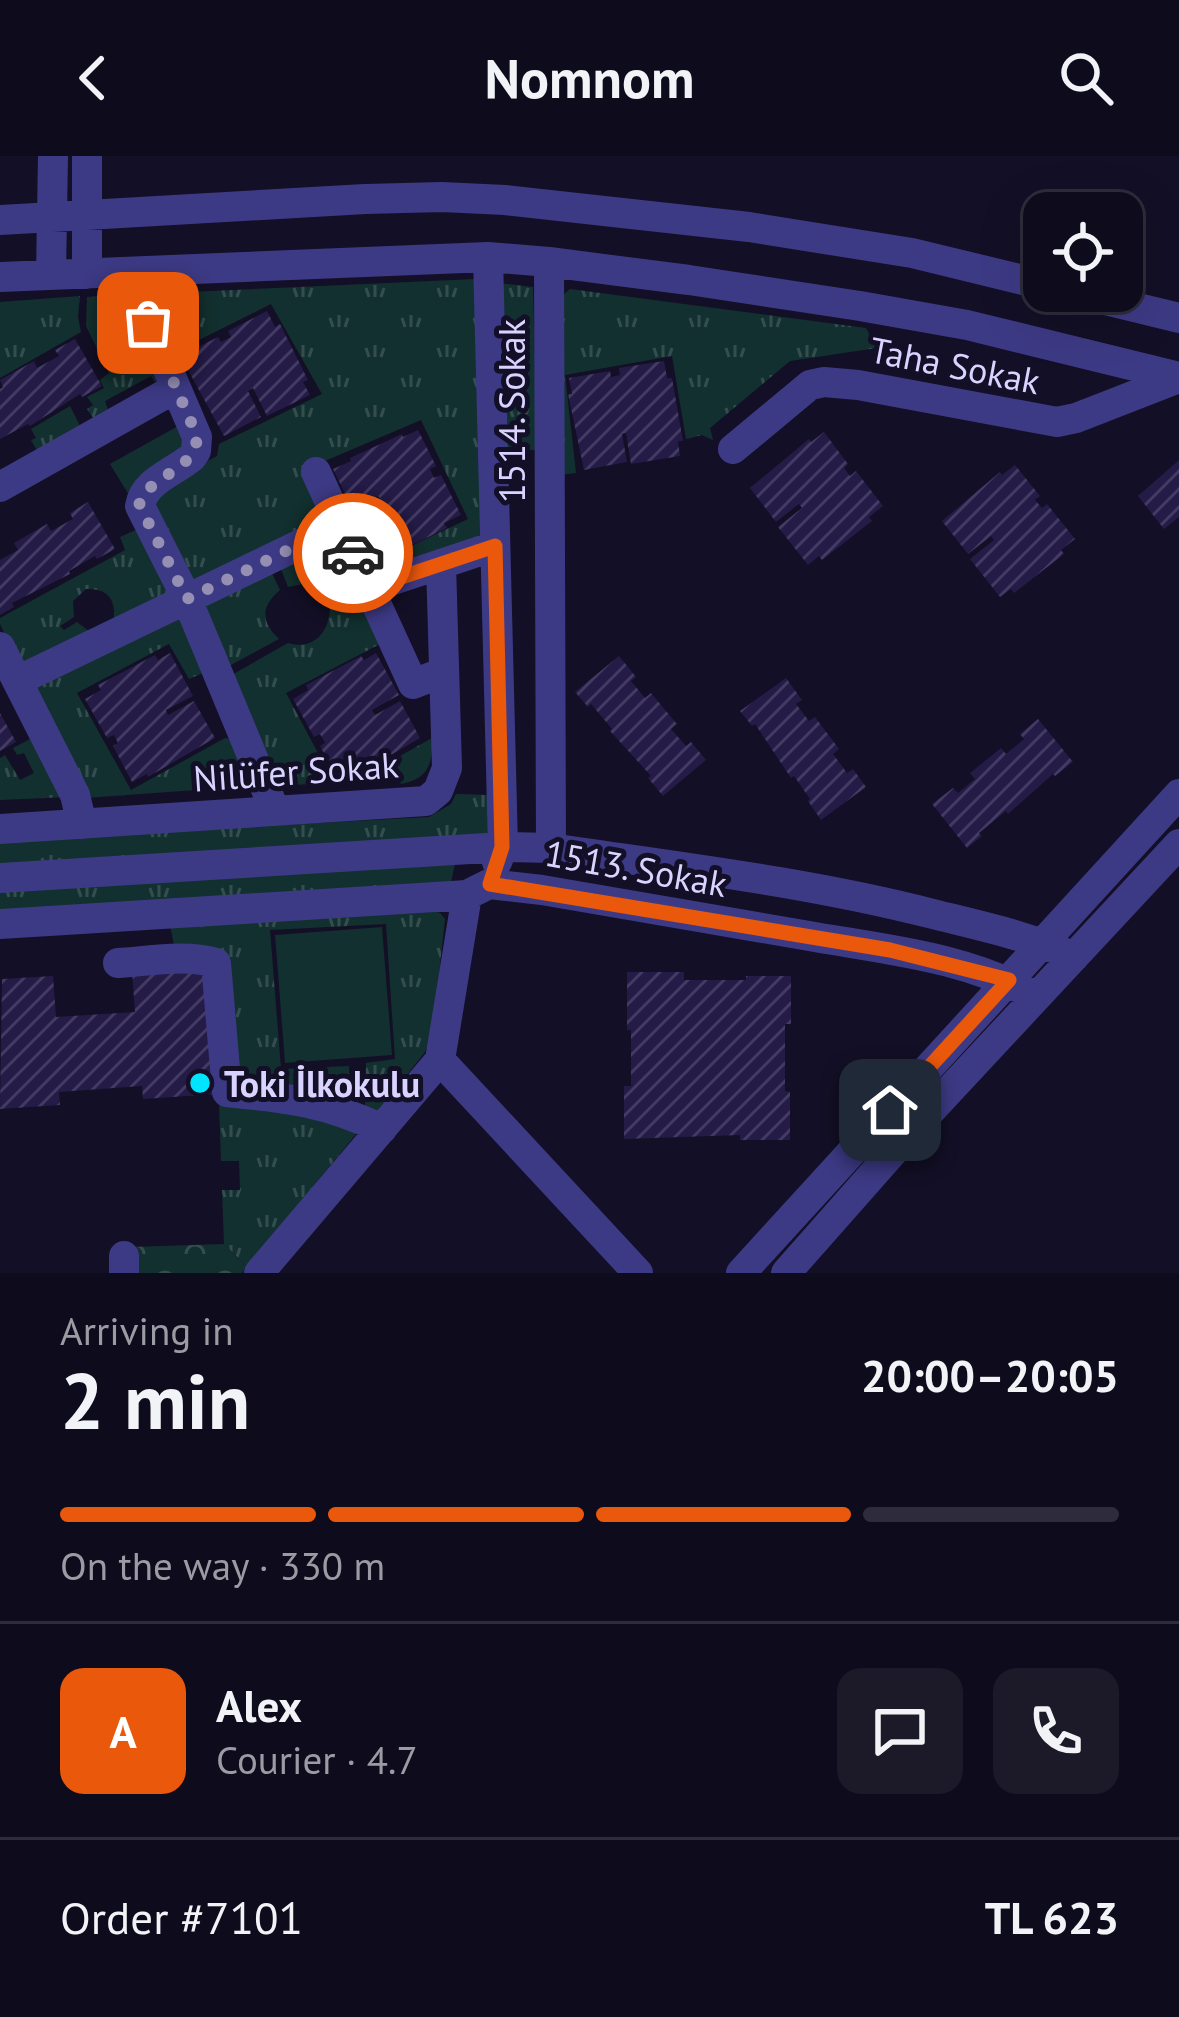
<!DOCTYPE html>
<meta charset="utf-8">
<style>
body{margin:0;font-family:"PT Sans",sans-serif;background:#1c1929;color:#f1f3f6;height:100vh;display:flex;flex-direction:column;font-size:45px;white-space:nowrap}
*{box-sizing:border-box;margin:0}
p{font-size:39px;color:#9b9ba3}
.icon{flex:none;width:66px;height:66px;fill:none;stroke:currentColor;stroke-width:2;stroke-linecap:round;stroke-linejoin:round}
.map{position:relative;height:1117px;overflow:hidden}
.panel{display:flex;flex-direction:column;background:#0e0b1c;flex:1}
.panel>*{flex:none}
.tools{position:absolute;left:1023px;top:36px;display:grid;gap:24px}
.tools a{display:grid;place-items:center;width:120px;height:120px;border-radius:24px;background:#0e0b1c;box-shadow:0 12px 48px #0002,0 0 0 3px #2e2b3b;font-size:60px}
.pin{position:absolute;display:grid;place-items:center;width:102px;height:102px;color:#fff;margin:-51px;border-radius:24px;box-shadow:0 6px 18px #0006}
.courier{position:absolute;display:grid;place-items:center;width:120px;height:120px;margin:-60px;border:9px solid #ea580c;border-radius:50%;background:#fff;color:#222;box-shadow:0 3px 15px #0007}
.head em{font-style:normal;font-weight:700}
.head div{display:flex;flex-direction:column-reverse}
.head{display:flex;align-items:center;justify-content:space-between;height:204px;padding:0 60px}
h1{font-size:78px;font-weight:700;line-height:90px}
.bar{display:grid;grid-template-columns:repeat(4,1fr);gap:18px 12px;align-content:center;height:144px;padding:0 60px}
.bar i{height:15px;border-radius:9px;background:#2e2b3b}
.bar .on{background:#ea580c}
.bar p{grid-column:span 4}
.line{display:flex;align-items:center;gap:30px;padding:0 60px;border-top:3px solid #2e2b3b}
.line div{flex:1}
.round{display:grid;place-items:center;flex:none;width:126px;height:126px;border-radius:24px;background:#1c1929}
header{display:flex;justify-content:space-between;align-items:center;height:156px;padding:0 60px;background:#0e0b1c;font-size:54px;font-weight:700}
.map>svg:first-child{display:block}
</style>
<header><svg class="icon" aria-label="back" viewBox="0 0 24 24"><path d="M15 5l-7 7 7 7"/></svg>Nomnom<svg class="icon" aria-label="search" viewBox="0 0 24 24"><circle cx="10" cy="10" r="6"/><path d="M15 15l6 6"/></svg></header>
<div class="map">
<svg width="1179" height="1117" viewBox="0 0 1179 1117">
<defs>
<pattern id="grass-tufts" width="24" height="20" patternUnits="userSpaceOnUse" patternTransform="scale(3)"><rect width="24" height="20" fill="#12302f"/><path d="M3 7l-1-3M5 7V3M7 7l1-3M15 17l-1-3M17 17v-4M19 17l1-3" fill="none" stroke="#344d4e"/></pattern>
<pattern id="forest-crowns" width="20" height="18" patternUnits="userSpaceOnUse" patternTransform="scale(3)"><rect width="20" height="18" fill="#12302f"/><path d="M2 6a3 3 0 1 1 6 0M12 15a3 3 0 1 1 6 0" fill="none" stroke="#344d4e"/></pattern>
<pattern id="building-hatch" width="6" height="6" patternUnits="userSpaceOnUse" patternTransform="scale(3)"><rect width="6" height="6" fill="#241b47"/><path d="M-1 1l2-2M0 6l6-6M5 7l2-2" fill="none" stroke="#433b63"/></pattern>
</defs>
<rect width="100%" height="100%" fill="#130f26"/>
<path fill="url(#grass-tufts)" d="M476 123 482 385 376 415 369 410 468 363 421 264 306 313 331 364 189 433 149 351 158 331 217 300 219 288 322 238 271 148 177 195 183 210 179 214 144 138Z
M499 127 533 131 537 294 501 295Z
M570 133 866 172 877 192 790 205 710 272 713 284 702 279 686 283 672 200 565 219 576 317 559 319 553 148Z
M126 139 159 232 151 220 105 245 108 254 93 262 87 253 93 249 87 241 104 232 100 224 109 217 86 170 87 141Z
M80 140 78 161 81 176 0 222V146Z
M70 250 80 270 38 296 31 284 36 282 31 273Z
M180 269 190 284 132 344 110 308Z
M138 373 172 435 113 467C117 446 110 432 86 433L73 445 74 461 60 470 64 474 77 466 90 476 22 514 0 468V462L125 394 120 381Z
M333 383 359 431 324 444 303 428 288 431 279 408Z
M269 411 280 434C260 451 261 466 279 483L227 511 200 443Z
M363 439 382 487 286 537 334 627 270 630 230 520 288 487C314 495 330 475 330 451Z
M185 451 210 514 189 523 169 488 77 537 131 634 225 582 235 584 251 630 85 642 28 529Z
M34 581 68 641 0 644V602L5 599 20 624 34 617 24 597 17 599 13 592Z
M432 582C433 608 428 623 401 628L397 621H381L377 613Z
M456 638 489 639V675L487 679 0 711V684L429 661 451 648Z
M456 703 450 731 0 758V732Z
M431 754 440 757 445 763 432 883 425 896 375 959 365 953 366 907 395 903 386 768 270 774 281 913 349 910 350 949 237 923 176 799 170 769Z
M219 946 271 947 361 972 247 1111 224 1088 222 1034H240L239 1005H221Z"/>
<path fill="url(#forest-crowns)" d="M224 1088 247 1111 242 1117H132L131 1091Z"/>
<path fill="#12302f" d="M382 771 392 899 285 907 275 779Z"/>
<path fill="url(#building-hatch)" d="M267 155 275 171 280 168 308 224 303 226 310 239 267 260 253 232 248 235 261 261 224 280 188 214 191 213 184 198 218 181 221 186 231 181 228 175Z
M75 183 102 230 82 241 80 238 30 270 28 268 0 283V233L3 231 0 224 34 205 37 212 59 200 55 194Z
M664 205 667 222H672L683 285H678L680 300 631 308 626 277 622 278 627 306 584 314 568 238H572L569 222 610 215 611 221 620 219 619 212Z
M418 274 436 310 430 313 434 322 441 319 461 359 444 367 447 372 389 400 386 395 374 401 352 357 380 343 378 340 352 352 333 313 351 305 350 302 402 278 403 281Z
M824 276 848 308 844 312 850 320 856 315 883 350 869 361 872 365 822 404 819 400 808 409 778 371 802 352 799 348 776 366 750 332 809 283 811 286Z
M1179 304V361L1164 373 1138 340Z
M1015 309 1040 340 1035 344 1042 352 1047 348 1075 383 1061 394 1064 398 1014 437 1011 433 1000 441 970 403 994 384 991 380 968 398 942 365 1000 316 1002 319Z
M88 346 115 393 97 403 95 400 69 415 70 418 12 447 14 451 0 459V404L18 394 14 387 47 368 51 375 73 363 70 357Z
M170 497 193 540 166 554 168 559 194 545 215 582 148 621 147 618 132 626 113 590 118 587 114 579 107 582 85 543 101 534 98 529 155 499 158 504Z
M376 497 399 539 372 554 375 559 400 545 420 582 355 620 353 617 339 625 320 590 325 587 320 578 314 581 293 543 308 534 306 529 361 500 364 504Z
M619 500 636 521 631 525 645 542 651 537 677 568 671 573 686 590 691 586 706 604 663 640 648 622 651 620 610 575 612 573 591 548 588 551 575 536Z
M786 522 802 544 796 548 809 565 815 561 839 593 833 598 847 617 853 613 866 631 821 664 808 645 810 643 794 620 791 622 755 568 752 570 740 555Z
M0 557 16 586 0 595Z
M1038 563 1073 606 1055 620 1053 618 1008 658 1006 655 979 677 982 680 967 692 932 648 953 632 958 637 975 623 970 617 1001 592 1006 598 1024 583 1020 578Z
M210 812 218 938 143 943 142 930 59 936 60 949 0 953 2 823 53 820 56 861 135 856 132 815Z
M627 816H684V824H746V820H791V868H785V935L790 936V984H740V979L624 983V930H631V874H627Z"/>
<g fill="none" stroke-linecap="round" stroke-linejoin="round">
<path stroke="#3d3a85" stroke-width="30" d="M87 0V118
M0 64 365 43 442 41 505 44 749 71 912 97 1044 129
M488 101 503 691 497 706
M549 106 551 692
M130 116 134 134 197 281 196 295 192 301C173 317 144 325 140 350L187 443 275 655
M51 119 53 0
M0 121 488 101 549 106 689 124 860 150 967 169 1179 221
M1068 135 1179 162
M733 293 810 229 824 226 858 229 1057 266 1076 262 1179 222
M316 316 413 528 444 516
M0 331 176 232
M369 432 495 390
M0 491 75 639 82 668
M17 525 340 369
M0 673 426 645 438 635 447 612 441 408
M0 722 503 691 551 692C679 711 808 726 933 758 981 770 1029 780 1074 801
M0 768 467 739 489 728 542 734C633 750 724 766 815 781 889 794 971 802 1036 841
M118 807C150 805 185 798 216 807L227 936C287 942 326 946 382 973
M440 904 638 1117
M124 1100V1117
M259 1117 440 904 467 739
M741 1117 1179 638
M786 1117 906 981 1179 688"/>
</g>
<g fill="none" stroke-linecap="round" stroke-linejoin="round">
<path stroke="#948fb3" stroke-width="12" stroke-dasharray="0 21.6" d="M148 167 197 280C196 314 155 317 139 345L140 350 187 443 340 369 353 397"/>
<path stroke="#ea580c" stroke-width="15" d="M353 397 369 432 495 390 502 691 490 728 890 794 1009 824 890 954"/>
</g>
<circle fill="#00e5ff" stroke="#130f26" stroke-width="4.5" cx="200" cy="927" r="12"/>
<g text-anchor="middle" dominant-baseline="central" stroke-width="10" stroke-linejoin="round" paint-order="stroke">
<g font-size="36" fill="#d9d4ff" stroke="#130f26">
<text transform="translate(955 209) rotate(11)">Taha Sokak</text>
<text transform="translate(511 255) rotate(-90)">1514. Sokak</text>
<text transform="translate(296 615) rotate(-4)">Nilüfer Sokak</text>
<text transform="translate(636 712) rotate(10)">1513. Sokak</text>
</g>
<g font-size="36" font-weight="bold" fill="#d9d4ff" stroke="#130f26" text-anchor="start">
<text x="224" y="927">Toki İlkokulu</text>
</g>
</g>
</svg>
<div class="tools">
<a><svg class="icon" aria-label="locate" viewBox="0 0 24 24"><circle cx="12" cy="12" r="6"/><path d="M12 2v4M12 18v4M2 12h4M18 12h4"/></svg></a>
</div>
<div class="pin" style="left:148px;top:167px;background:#ea580c"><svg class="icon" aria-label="bag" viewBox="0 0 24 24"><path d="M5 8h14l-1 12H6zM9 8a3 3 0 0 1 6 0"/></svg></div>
<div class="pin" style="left:890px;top:954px;background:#1f2937"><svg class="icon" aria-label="home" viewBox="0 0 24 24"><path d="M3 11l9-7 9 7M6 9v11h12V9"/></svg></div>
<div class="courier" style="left:353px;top:397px"><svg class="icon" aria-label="car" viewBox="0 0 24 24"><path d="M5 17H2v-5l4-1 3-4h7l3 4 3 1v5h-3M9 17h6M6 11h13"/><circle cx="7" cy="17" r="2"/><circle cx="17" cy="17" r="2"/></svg></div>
</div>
<section class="panel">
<div class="head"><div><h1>2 min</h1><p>Arriving in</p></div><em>20:00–20:05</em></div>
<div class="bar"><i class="on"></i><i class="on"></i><i class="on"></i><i></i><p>On the way · 330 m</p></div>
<div class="line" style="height:216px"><b class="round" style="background:#ea580c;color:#fff">A</b><div><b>Alex</b><p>Courier · 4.7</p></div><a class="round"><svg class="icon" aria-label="chat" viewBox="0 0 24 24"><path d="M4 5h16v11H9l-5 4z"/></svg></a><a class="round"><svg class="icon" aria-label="phone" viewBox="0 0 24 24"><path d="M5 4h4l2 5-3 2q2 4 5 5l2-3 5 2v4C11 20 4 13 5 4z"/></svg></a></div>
<div class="line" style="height:156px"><div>Order #7101</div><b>TL 623</b></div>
</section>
